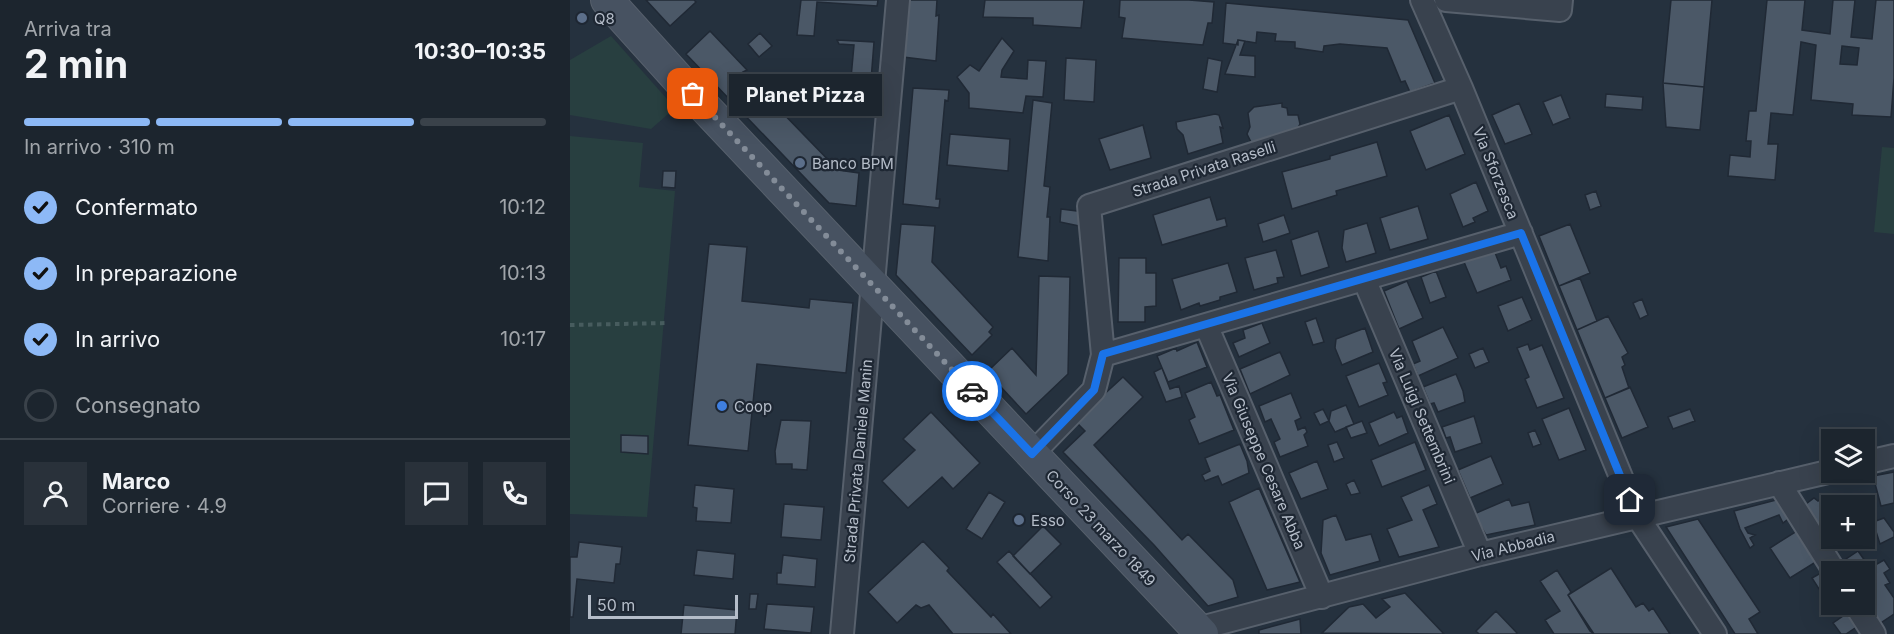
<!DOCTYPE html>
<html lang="it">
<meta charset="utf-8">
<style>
body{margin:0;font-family:Inter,sans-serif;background:#29313a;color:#f1f3f6;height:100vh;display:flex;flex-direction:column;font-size:22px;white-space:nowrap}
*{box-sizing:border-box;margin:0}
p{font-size:20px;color:#a0a5aa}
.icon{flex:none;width:33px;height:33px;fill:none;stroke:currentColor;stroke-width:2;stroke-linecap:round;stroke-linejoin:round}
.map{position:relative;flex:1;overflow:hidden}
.panel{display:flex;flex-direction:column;background:#1c252e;width:570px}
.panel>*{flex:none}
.buttons{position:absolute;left:1251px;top:429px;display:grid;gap:12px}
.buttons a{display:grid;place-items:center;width:54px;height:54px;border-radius:0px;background:#1c252e;box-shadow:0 6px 24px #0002,0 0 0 2px #3a424a;font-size:30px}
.scale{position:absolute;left:18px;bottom:15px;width:150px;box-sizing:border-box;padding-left:6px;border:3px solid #b5bdc9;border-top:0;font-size:16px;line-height:21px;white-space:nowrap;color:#b5bdc9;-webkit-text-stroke:4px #1e2733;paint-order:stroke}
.pin{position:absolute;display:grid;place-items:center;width:51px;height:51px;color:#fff;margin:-26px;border-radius:12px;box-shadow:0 3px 9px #0006}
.courier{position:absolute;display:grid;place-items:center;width:60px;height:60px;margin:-30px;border:4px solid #1a73e8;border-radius:50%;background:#fff;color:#222;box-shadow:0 2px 8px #0007}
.bubble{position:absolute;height:42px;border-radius:0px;background:#1c252e;box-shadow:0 6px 24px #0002,0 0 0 2px #3a424a;font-size:20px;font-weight:700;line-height:42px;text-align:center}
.overview em{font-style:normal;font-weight:700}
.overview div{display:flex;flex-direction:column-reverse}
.overview{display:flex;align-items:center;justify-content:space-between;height:102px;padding:0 24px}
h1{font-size:39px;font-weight:700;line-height:45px}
.bar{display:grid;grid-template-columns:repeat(4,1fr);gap:9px 6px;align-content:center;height:72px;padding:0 24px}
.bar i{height:8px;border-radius:4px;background:#3a424a}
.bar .on{background:#8db9f6}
.bar p{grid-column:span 4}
.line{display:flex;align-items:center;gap:15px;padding:0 24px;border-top:2px solid #3a424a}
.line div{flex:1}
.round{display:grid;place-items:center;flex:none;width:63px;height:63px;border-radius:0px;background:#29313a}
ol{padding:0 24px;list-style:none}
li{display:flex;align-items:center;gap:18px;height:66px}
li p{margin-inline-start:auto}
li .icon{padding:6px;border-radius:50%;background:#8db9f6;color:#111;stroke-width:4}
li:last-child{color:#a0a5aa}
li i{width:33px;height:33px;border:3px solid #3a424a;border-radius:50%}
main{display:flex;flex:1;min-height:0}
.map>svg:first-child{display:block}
</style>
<main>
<section class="panel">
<div class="overview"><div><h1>2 min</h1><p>Arriva tra</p></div><em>10:30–10:35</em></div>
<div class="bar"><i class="on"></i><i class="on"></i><i class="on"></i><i></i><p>In arrivo · 310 m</p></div>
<ol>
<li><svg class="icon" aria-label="check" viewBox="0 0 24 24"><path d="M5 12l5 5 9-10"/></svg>Confermato<p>10:12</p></li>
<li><svg class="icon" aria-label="check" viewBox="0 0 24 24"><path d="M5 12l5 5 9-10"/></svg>In preparazione<p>10:13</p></li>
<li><svg class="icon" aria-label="check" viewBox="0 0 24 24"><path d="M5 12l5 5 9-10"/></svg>In arrivo<p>10:17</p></li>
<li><i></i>Consegnato</li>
</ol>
<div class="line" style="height:108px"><a class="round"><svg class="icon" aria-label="person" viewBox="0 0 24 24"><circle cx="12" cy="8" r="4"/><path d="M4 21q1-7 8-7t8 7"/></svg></a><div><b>Marco</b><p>Corriere · 4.9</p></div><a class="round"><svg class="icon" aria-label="chat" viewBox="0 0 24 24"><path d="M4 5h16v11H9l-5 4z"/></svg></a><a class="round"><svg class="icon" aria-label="phone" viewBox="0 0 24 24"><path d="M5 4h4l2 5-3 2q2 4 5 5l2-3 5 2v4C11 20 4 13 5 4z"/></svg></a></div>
</section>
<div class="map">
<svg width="1324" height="634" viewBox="0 0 1324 634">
<rect width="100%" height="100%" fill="#25313e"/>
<path fill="#283f40" d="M41 36 105 108 81 129 0 115V60Z
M0 136 73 143 69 187 105 191 77 517 0 514Z
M1312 147 1324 148V234L1304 232Z"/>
<path fill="#4b5867" stroke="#202935" stroke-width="1.5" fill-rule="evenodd" d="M76 0H124L126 2 100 26Z
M231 0H308L307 6 247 2 244 36 227 35Z
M338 0H367L366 16 369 15 366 61 333 57Z
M415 0H514L511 28 463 25V18L413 17Z
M550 0H619L644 2 642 23H638L633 45 552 38 555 18 549 17Z
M1101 0H1142L1134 87 1093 83Z
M1197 0H1235L1232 30 1260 34 1263 0H1285L1281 37 1302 39 1306 0H1324V78L1321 117 1282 115 1283 104 1241 100 1246 45 1231 42 1223 115 1201 113 1198 144H1208L1205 180 1158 176 1160 155 1180 157 1181 141H1176L1179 111H1186ZM1272 46 1289 48 1287 65 1270 64Z
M656 3 838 20 865 83 840 92 835 81 831 82 817 48 770 44 754 46 753 52 725 48V42L705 41 706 34 687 32 686 43 668 40V45L653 43Z
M140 31 177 70 173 72 268 170 289 173 286 206 259 203 116 54Z
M190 33 202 46 189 57 178 44Z
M432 38 444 51 432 70 431 77 457 79 458 60 476 61 473 97 456 96 453 113 399 108V93L387 77 400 65 409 71Z
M267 40 304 42 299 106 275 105 277 78H281L284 45 269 44Z
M668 40 675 41 670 55 685 56V77L655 74Z
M496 58 526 60 524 102 494 100Z
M638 58 652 61 647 92 633 89Z
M1093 83 1134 87 1130 130 1096 127Z
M343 88 379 90 378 101 375 100 366 199H370L369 208 333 204Z
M1036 94 1073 97 1072 110 1035 107Z
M991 95 1000 118 983 125 973 102Z
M463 100 482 103 474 186 480 187 477 217H480L478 261 448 257Z
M712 103V107L717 108 718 115H728L730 124 726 131 689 143 681 142 677 134 680 127 678 113 684 107Z
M949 103 962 134 935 144 922 115Z
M645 114 649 115 653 128 650 127 653 143 618 154 613 135 607 129 606 122Z
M879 115 895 154 856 170 840 131Z
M573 125 581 158 540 170 529 139Z
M380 134 440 139 438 171 377 165Z
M807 142 817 176 766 191 767 195 722 209 712 172 760 159V156Z
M93 171H106L105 188 92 187Z
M906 182 918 211 903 218 905 222 893 227 880 194Z
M1026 191 1031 206 1020 210 1015 195Z
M640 197 647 220 655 218 657 226 592 245 583 215Z
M848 206 858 239 820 250 810 218Z
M491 209 515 212 514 227 490 222Z
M714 215 720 233 693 242 688 224Z
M797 223 806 253 776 262 772 248 774 230Z
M331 224 365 226 362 262 423 327 419 332 422 335 402 355 326 275Z
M1000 224 1020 273 989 286 969 236Z
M748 231 759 267 731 276 721 240Z
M139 244 177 247 172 301 239 308 240 299 283 303 276 373 187 364 178 451 118 445Z
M706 250 714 277 707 278 708 283 684 290 675 258Z
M924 250 931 268 936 266 941 280 907 293 894 262Z
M549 258H576V273H586V306L575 307V322H548Z
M658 263 667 292 650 297V300L630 306 629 303 611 310 602 279Z
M866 271 876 297 860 303 851 277Z
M469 276 500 277 498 374 456 414 417 372 442 348 466 375Z
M1010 278 1027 321 1007 330 989 286Z
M837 281 853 318 829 329 814 291Z
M952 297 962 320 938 331 928 306Z
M1072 299 1078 315 1070 319 1063 303Z
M1038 316 1058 353 1052 357 1055 365 1052 367 1059 388 1035 398 1007 330Z
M746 318 754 342 743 345 735 322Z
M692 323 700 343 669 357 663 343 675 338 673 330Z
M873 327 888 358 848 376 843 364 850 361 842 341Z
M795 328 803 352 772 365 765 348 766 339Z
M627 342 637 367 598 382 587 356 606 348 607 351Z
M958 344 960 350 972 345 994 398 967 408 955 379 959 377 947 348Z
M913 348 919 362 905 368 899 354Z
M710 352 720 375 680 394 670 369Z
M809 363 817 382 813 383 818 395 789 407 776 376Z
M592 368 600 389 609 386 612 397 596 402 584 372Z
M886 374 893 391 895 402 868 412 864 403 860 404 853 387Z
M553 377 573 397 524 445 612 540 618 534 663 580 668 597 638 606 584 545 493 452 515 431 505 421Z
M641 382 647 396 650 395 664 430 629 444 619 420 625 417 615 393Z
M1060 387 1078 427 1052 438 1035 398Z
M721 393 731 418 725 421 728 430 735 427 737 432 734 435 738 446 710 457 704 442 710 439 701 419 695 422 689 406Z
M776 405 784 424 765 432 759 421 761 411Z
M999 408 1016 450 989 460 972 419Z
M753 409 759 421 750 425 744 413Z
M1120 409 1125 421 1103 429 1098 417Z
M361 412 410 463 383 489 372 477 338 508 312 481 345 450 333 439Z
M824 412 827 418 832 416 838 433 809 446 799 423Z
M904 416 912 443 885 452 880 437 876 438 872 427Z
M211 420 241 421 237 470 222 469V464H206L205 451Z
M792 421 797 433 781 438 776 427Z
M965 430 971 444 963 447 958 433Z
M51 435 78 436V454L51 452Z
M767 442 774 458 764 462 758 445Z
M845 442 856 470 812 487 801 460Z
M670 444 677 461 679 473 652 485 648 476 635 481 632 475 640 471 635 458Z
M921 456 933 484 900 498 888 470Z
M747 461 758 489 731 499 719 473Z
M1324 472V503L1311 506 1303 476Z
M784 480 790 493 781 495 776 484Z
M125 485 164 489 161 523 126 521 127 508 123 507Z
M859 485 867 504 853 510 869 547 829 557 817 529 842 520 831 497Z
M689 488 730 582 697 590 659 502Z
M419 492 435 502 412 539 396 529Z
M1255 496 1260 504 1266 501 1269 506H1262V538H1272L1259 547 1232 507 1244 498 1248 501Z
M939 499 942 506 959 502 965 525 916 535 904 514Z
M1210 499 1222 516 1213 523 1209 515 1175 528 1178 533 1185 535 1180 538 1184 545 1180 548 1170 529 1164 511Z
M214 504 254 507 251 540 211 537Z
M766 515 776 540 801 534 810 561 760 575 751 553 753 520Z
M1314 518 1324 532V537L1310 544 1303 522Z
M1128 519 1190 612 1179 619 1188 634H1165L1096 527Z
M473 526 491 544 460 574 443 556Z
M1230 529 1249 560 1220 578 1200 548Z
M353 541 379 568 377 571 421 617 423 614 441 634H383L359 605 351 608 346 605 327 623 298 592Z
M9 542 52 547 50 564H46L44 583 7 579 3 617H0V557H7Z
M127 550 165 554 163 579 124 575Z
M439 551 482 597 470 608 427 562Z
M1288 551 1300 568 1314 560 1320 569 1314 573 1320 583 1315 585 1324 598V614L1309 624 1294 601V572H1275L1270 563Z
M213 555 247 559 245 587 207 584V573H211Z
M1041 568 1066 607 1073 603 1079 611 1083 608 1100 634H1024L1020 631 998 595Z
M987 570 1001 592 998 595 1024 634H984L975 620 990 611 970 581Z
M1256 570 1262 578V604H1269L1257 612 1253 607 1258 603 1242 578Z
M835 593 874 634 752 633 779 607 793 604 806 618 820 607 812 599Z
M180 594H188L186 609H179Z
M197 604 244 607 241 633 194 629Z
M114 605 167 610 165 634H111Z
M1282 610 1291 624 1276 634H1271L1263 623Z
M926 611 947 633 946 634H909L906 631Z
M730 619 731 634H689V630Z"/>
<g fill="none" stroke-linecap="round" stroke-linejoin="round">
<g stroke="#57606c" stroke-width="26">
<path id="minor" d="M852 0 891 88 1067 516 1145 634
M876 0 990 10 991 0
M794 279 910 554
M636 325 752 597
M533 355 519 206 891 88
M462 454 524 390 533 355 951 233
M1294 463 1324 456
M1209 483 1265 572
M1285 604 1304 634
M627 629 910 554 1262 471
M272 634 328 0"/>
</g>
<g stroke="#57606c" stroke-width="34">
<path id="secondary" d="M37 0 110 81 632 634"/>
</g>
<path stroke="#475c5e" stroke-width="4" stroke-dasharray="4.5 4.5" stroke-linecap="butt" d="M0 325 98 323"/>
<use href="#minor" stroke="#39424e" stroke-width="22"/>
<use href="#secondary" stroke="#475261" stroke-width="32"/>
</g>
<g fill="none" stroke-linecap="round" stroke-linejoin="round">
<path stroke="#838c98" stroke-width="6" stroke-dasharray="0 10.8" d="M123 94 402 391"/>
<path stroke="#1a73e8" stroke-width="8" d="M402 391 462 454 524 390 533 354 951 233 1060 500"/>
</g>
<g fill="#5c6f8a" stroke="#1e2733" stroke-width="2">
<circle cx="12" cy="18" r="6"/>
<circle cx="230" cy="163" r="6"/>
<circle cx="449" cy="520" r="6"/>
</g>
<circle fill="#3f7fe0" stroke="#1e2733" stroke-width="2" cx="152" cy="406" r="6"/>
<g text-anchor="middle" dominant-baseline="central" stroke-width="4.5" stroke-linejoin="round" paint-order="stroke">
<g font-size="15" fill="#b5bdc9" stroke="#1e2733" text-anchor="start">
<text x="24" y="18">Q8</text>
<text x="242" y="163">Banco BPM</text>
<text x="164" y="406">Coop</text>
<text x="461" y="520">Esso</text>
</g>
<g font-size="15" fill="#b5bdc9" stroke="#1e2733">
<text transform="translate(634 169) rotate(-18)">Strada Privata Raselli</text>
<text transform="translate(926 173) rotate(68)">Via Sforzesca</text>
<text transform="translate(852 416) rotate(67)">Via Luigi Settembrini</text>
<text transform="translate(288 461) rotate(-85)">Strada Privata Daniele Manin</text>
<text transform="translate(694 461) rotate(67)">Via Giuseppe Cesare Abba</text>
<text transform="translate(531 528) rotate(47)">Corso 23 marzo 1849</text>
<text transform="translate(943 546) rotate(-14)">Via Abbadia</text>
</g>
</g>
</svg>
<div class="buttons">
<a><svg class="icon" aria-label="layers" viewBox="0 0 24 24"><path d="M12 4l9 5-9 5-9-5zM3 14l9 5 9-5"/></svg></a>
<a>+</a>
<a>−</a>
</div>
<div class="scale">50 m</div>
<div class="pin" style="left:123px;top:94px;background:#ea580c"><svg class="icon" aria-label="bag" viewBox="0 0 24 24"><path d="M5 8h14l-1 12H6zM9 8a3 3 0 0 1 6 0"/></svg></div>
<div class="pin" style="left:1060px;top:500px;background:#1f2937"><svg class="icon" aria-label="home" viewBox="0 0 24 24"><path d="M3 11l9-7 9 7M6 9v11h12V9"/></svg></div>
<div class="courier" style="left:402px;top:391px"><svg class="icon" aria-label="car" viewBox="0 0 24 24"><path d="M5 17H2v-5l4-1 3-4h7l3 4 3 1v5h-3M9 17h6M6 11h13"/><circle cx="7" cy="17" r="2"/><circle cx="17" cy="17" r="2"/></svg></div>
<div class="bubble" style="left:159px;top:74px;width:153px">Planet Pizza</div>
</div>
</main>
